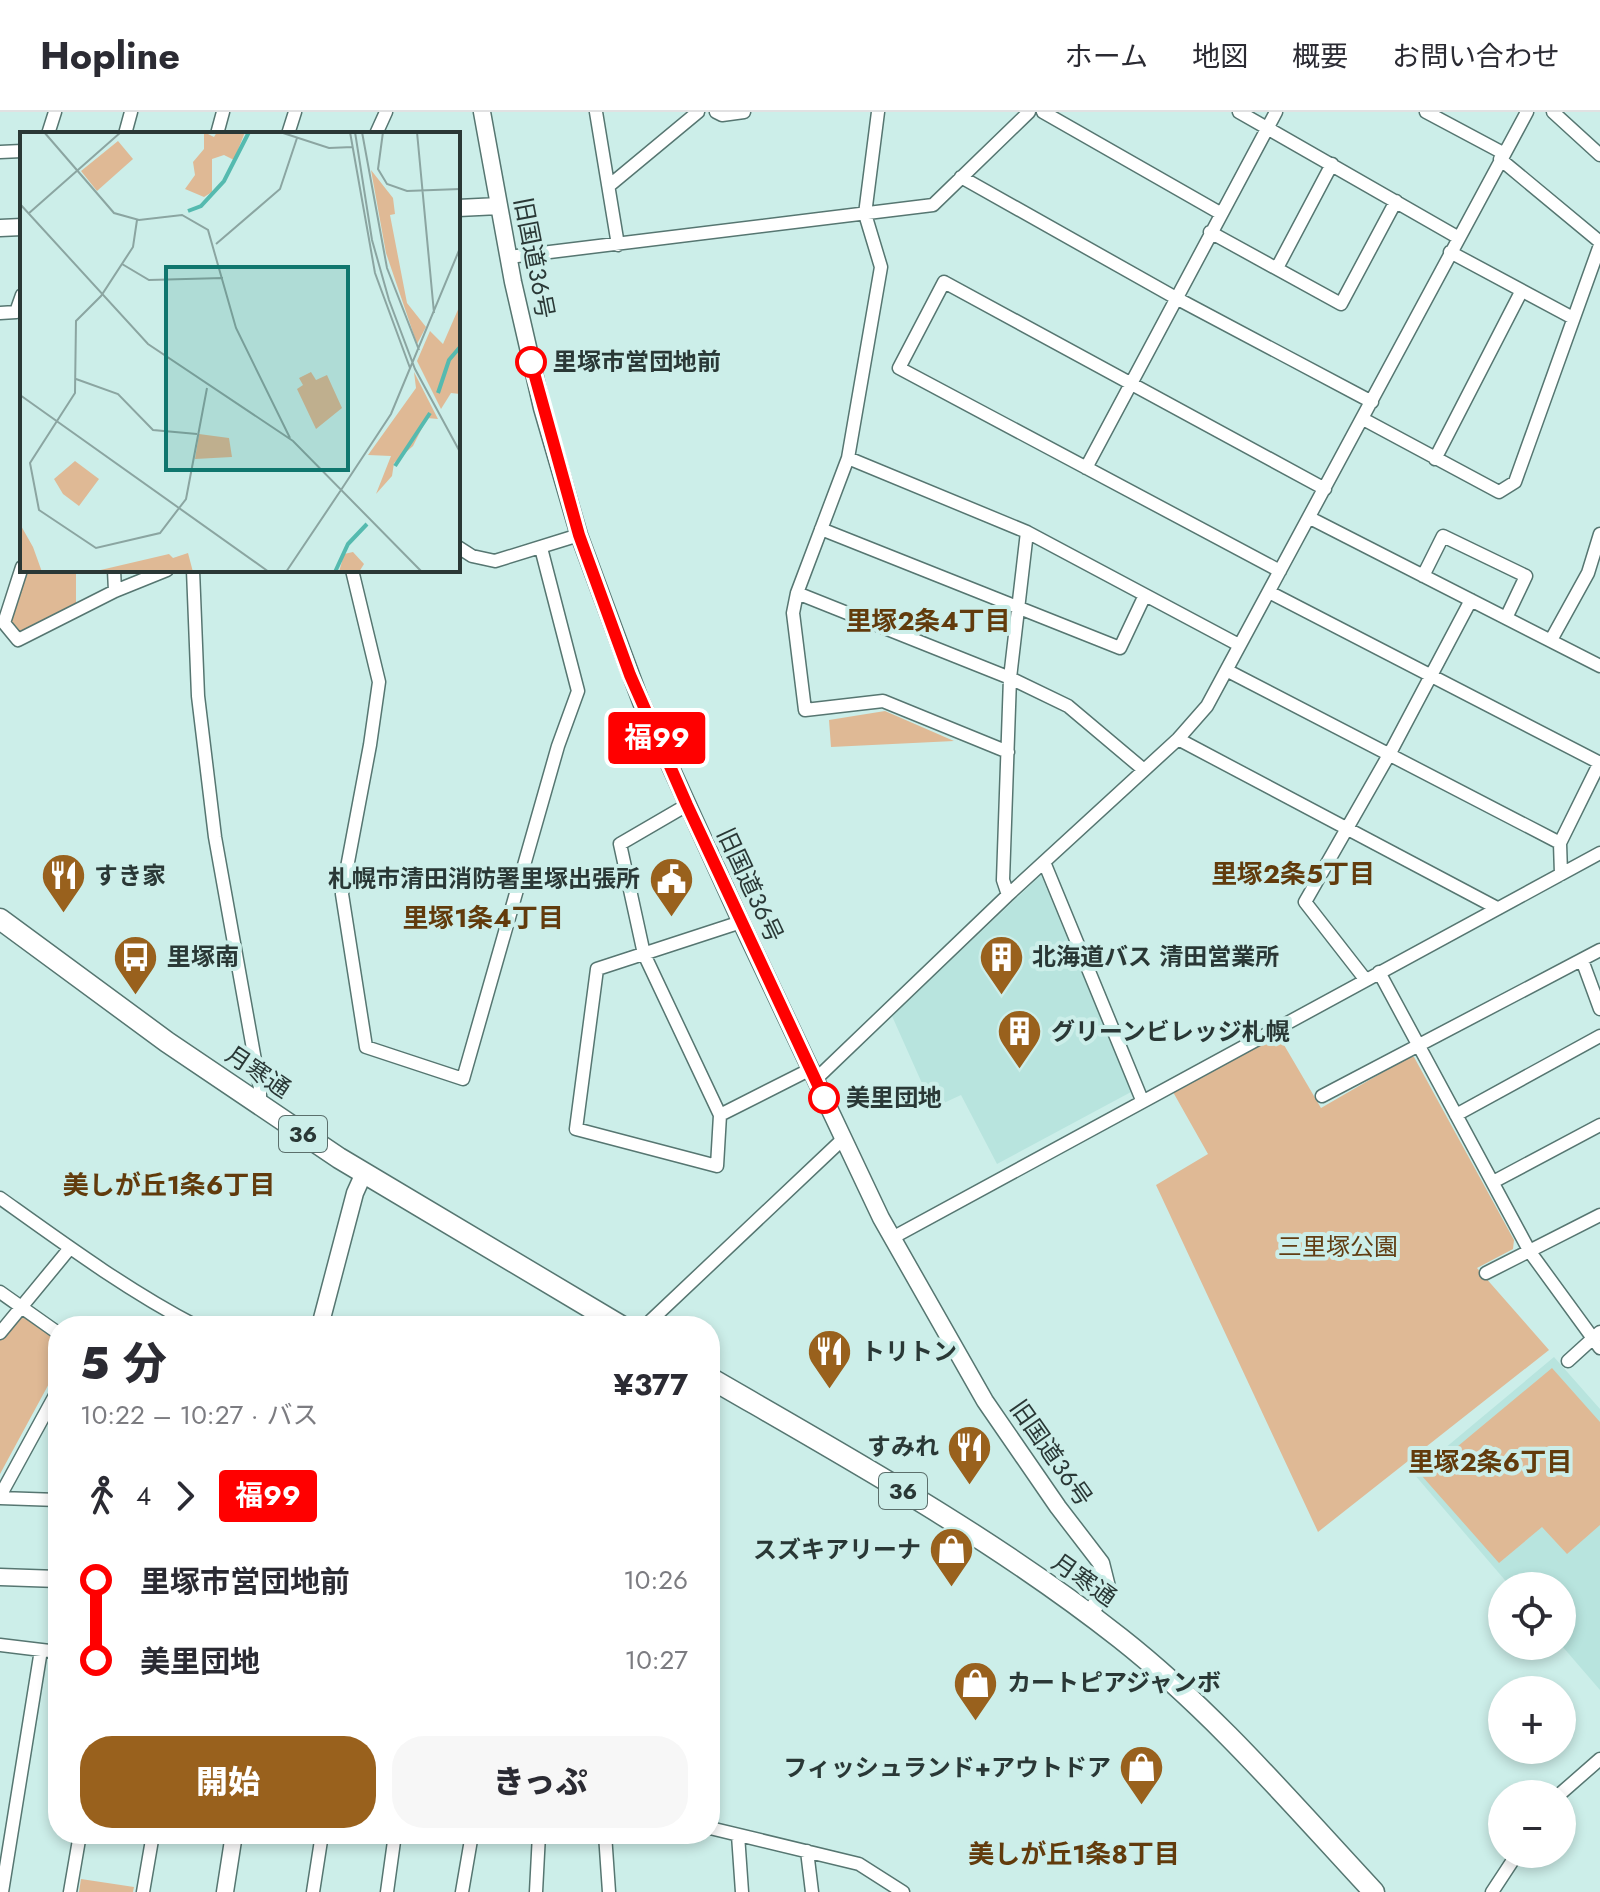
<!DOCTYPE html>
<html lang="ja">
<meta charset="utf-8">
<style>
:root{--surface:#fff;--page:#f7f7f7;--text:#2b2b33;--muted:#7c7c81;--line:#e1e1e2;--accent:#99611d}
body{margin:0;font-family:Jost,"Noto Sans JP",sans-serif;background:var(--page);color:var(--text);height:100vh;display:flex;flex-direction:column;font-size:30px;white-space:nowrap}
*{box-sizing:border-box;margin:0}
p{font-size:26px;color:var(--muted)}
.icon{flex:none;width:44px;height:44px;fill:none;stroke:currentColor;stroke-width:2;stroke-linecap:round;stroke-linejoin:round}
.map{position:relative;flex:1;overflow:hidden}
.panel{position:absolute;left:48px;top:1204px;width:672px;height:528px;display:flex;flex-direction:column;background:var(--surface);border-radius:32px;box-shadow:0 4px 12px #0003}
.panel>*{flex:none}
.badge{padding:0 16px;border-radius:6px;font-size:28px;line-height:52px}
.fabs{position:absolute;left:1488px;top:1460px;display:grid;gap:16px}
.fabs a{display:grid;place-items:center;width:88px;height:88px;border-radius:50%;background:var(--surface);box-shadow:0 4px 12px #0003;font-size:40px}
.map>.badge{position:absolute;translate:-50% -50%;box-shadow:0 0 0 4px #fff}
.legs{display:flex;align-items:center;gap:12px;height:88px;padding:0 32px;font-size:26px}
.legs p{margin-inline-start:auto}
.head{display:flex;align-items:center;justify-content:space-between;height:136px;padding:0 32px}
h1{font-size:44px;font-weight:800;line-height:60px}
.primary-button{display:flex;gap:16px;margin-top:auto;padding:16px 32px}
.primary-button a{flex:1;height:92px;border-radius:32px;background:var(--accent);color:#fff;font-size:32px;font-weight:800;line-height:92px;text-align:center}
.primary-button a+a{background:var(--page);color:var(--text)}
ul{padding:0 32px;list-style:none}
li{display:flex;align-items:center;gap:28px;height:80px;font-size:30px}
li i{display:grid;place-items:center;width:12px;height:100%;margin:0 10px;background:currentColor}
li i::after{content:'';width:20px;height:20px;margin:-10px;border:6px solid;border-radius:50%;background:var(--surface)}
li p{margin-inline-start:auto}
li:first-child i{background:linear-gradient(#0000 50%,currentColor 0)}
li:last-child i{background:linear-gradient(currentColor 50%,#0000 0)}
header{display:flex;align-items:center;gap:48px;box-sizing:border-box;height:112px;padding:0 40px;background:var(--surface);border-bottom:2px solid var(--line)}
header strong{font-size:38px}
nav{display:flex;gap:44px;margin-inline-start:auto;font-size:28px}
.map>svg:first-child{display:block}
</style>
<header>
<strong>Hopline</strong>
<nav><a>ホーム</a><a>地図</a><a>概要</a><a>お問い合わせ</a></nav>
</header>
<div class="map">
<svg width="1600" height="1780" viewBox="0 0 1600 1780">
<rect width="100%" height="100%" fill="#cceee9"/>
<!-- built -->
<path fill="#b8e4de" d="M 1041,763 L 1131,980 L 997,1052 L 961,983 L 933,996 L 892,904 Z
M 1554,1245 L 1600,1297 L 1600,1578 L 1562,1534 L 1562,1474 L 1510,1474 L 1414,1362 Z"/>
<!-- green -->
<path fill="#dfb995" d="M 22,458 L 76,458 L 76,499 L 18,528 L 4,511 Z
M 885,599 L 954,629 L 831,635 L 829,608 Z
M 1277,921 L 1321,996 L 1409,945 L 1414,945 L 1514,1128 L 1513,1137 L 1477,1156 L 1549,1238 L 1318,1420 L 1156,1073 L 1208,1042 L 1173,980 Z
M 24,1205 L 58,1228 L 58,1255 L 0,1362 L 0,1227 L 16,1206 Z
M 1552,1256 L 1600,1310 L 1600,1413 L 1567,1442 L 1542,1415 L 1499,1451 L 1422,1364 Z
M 81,1767 L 134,1775 L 133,1780 L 79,1780 Z"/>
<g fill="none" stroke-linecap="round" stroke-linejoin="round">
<defs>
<path id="minor" d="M 596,0 L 618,133
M 716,0 L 722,3 L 744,0
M 878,0 L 865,102 L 881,155 L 848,346 L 797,481 L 793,501 L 805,598 L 883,589 L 1008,640
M 1043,0 L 1220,101
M 1239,0 L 1459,126
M 1426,0 L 1503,41
M 1553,0 L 1600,43
M 48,22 L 55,0
M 125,22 L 131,0
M 217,22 L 223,0
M 288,22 L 295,0
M 376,22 L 386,0
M 0,40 L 22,39
M 1500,47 L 1600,130
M 961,65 L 1176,186 L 1372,290
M 610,73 L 698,0
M 1210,120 L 1341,192 L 1396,89
M 1450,140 L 1573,206
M 509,145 L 933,93 L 1029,0
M 1277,156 L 1332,52
M 0,201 L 16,200 L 22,183
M 1363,307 L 1499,380 L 1515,370 L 1600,133
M 848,346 L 1027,420
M 1435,347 L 1521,180
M 1086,356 L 1276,0
M 1310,406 L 1600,554
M 821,417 L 1120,536 L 1145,483
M 458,435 L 472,444 L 495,449 L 579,423
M 22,455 L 4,511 L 18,528 L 115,479 L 167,458
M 114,458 L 115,479
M 193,458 L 198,584 L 215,725 L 260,976 L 260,994
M 352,458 L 379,570 L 370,633 L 342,782 L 366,935 L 463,967 L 558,634 L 578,579 L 541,436
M 1280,459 L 899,256 L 944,170 L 1325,377
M 1423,464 L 1443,424 L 1526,464 L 1506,506
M 1269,480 L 1600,651
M 797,481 L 1010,566 L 1068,594 L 1144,658
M 1551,528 L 1588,461 L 1600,422
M 1228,559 L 1560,731
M 1178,627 L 1497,796
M 687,693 L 620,732 L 644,842 L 720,1003 L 717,1054 L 576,1017 L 597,857 L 741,810
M 1044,750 L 1142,988
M 1561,762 L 1560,731 L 1600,650
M 1008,783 L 1003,768 L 1010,566 L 1027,420 L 1239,533
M 1582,848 L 1600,897
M 1379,860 L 1530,1140 L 1600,1236
M 1365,867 L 1305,790 L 1390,641 L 1471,488
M 815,968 L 1008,783 L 1178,627 L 1207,594 L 1527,0
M 1322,984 L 1600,838
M 720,1003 L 811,957
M 1456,1003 L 1600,924
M 1493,1070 L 1600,1013
M 0,1086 C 63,1131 127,1178 196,1214
M 892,1126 L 1600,741
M 1486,1161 L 1600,1103
M 0,1180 L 58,1221
M 645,1214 L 844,1026
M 0,1221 L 70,1136
M 1568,1249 L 1600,1220
M 0,1384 L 58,1278
M 0,1386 L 58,1388
M 0,1533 L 58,1540
M 1560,1682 L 1600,1647
M 710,1716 L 859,1752 L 903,1780
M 605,1722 L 609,1780
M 738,1723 L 742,1780
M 807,1739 L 812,1780
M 2,1780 L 41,1538
M 70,1780 L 80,1722
M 143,1780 L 153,1722
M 313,1780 L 322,1722
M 387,1780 L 395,1722
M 462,1780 L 472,1722
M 536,1780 L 539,1722
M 1492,1780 L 1517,1742"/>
<path id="tertiary" d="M 482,0 L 513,170 L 542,296 L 579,423 L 641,590 L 741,810 L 881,1106 L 985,1289 L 1058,1395 L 1101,1451 L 1107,1475 L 1089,1503
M 458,96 L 499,94
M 0,116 L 22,115
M 320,1214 L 355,1081 L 364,1061
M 0,1465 L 58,1467
M 225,1780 L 234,1722"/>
<path id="trunk" d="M 0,807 L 167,930 L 339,1046 L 621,1214
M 710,1266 C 850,1347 993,1426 1120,1526 C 1214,1600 1293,1693 1374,1780"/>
</defs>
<!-- minor casing -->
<use href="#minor" stroke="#567671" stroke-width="15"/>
<!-- tertiary casing -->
<use href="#tertiary" stroke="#567671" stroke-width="19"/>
<!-- trunk casing -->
<use href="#trunk" stroke="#567671" stroke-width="23"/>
<!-- minor -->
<use href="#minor" stroke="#fff" stroke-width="12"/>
<!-- tertiary -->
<use href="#tertiary" stroke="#fff" stroke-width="16"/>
<!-- trunk -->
<use href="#trunk" stroke="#fff" stroke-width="20"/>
</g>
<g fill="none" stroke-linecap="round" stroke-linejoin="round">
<defs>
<path id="line-1" d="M 531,250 L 579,423 L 630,563 L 687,693 L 824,986"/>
</defs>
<!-- line-1 casing -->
<use href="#line-1" stroke="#fff" stroke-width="18"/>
<!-- line-1 -->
<use href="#line-1" stroke="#f00" stroke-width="12"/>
</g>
<!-- icons -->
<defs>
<symbol id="restaurant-pin" viewBox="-11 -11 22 30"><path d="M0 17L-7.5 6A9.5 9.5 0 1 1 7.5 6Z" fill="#99611d" stroke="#cceee9"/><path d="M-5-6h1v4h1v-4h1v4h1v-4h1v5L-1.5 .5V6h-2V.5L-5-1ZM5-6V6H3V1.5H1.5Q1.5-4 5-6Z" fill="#fff"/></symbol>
<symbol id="civic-pin" viewBox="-11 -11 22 30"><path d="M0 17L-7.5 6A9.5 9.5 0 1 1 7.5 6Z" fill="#99611d" stroke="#cceee9"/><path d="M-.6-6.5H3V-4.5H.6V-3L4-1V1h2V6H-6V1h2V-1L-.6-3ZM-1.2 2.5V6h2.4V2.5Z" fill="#fff"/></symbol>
<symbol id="bus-pin" viewBox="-11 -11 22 30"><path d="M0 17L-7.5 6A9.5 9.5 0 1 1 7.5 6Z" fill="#99611d" stroke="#cceee9"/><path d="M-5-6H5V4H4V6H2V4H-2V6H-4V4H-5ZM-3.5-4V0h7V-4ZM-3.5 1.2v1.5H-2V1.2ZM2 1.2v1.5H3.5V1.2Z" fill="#fff"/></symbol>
<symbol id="building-pin" viewBox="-11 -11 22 30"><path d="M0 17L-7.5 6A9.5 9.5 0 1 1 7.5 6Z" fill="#99611d" stroke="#cceee9"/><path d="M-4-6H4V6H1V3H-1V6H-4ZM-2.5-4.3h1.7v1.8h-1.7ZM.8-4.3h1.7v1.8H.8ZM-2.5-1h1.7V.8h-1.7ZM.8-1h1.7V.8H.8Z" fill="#fff"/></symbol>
<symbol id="shop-pin" viewBox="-11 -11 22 30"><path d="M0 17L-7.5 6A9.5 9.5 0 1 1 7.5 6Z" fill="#99611d" stroke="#cceee9"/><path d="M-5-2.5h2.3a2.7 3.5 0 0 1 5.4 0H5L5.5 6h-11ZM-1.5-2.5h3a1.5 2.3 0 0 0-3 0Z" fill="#fff"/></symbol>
</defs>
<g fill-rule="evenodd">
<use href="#restaurant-pin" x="38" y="738" width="51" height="69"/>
<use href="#civic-pin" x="646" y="742" width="51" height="69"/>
<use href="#bus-pin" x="110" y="820" width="51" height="69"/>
<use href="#building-pin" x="976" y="820" width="51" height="69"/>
<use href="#building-pin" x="994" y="894" width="51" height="69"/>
<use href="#restaurant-pin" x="804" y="1214" width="51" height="69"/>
<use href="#restaurant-pin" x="944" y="1310" width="51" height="69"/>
<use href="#shop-pin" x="926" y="1412" width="51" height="69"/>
<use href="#shop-pin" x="950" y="1546" width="51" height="69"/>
<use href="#shop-pin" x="1116" y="1630" width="51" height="69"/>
</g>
<!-- markers -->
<g fill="#fff" stroke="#f00" stroke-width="4">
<circle cx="531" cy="250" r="14"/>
<circle cx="824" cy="986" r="14"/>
</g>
<g text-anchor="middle" stroke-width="8" stroke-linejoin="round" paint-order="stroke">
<!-- shield labels -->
<g fill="#cceee9" stroke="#5b6f6c" stroke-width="2">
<rect x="279" y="1004" width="48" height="36" rx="6"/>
<rect x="879" y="1361" width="48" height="36" rx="6"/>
</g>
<g font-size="22" font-weight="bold" fill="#2a3836">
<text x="303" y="1030">36</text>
<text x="903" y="1387">36</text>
</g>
<!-- street labels -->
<g font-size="24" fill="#2a3836" stroke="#cceee9">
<text transform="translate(534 146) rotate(79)" y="8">旧国道36号</text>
<text transform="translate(750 773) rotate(65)" y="8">旧国道36号</text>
<text transform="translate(258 960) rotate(34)" y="8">月寒通</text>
<text transform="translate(1051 1341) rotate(55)" y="8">旧国道36号</text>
<text transform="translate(1084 1468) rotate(35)" y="8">月寒通</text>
</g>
<!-- stop labels -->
<g font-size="24" font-weight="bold" fill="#2a3836" stroke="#cceee9" text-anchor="start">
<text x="553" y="258">里塚市営団地前</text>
<text x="846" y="994">美里団地</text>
</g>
<!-- poi labels -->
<g font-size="24" font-weight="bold" fill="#2a3836" stroke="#cceee9" text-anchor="start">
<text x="94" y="772">すき家</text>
<text x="640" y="775" text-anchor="end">札幌市清田消防署里塚出張所</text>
<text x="167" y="853">里塚南</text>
<text x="1032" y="853">北海道バス 清田営業所</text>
<text x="1051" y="928">グリーンビレッジ札幌</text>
<text x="861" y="1248">トリトン</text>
<text x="939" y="1343" text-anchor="end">すみれ</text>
<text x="921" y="1446" text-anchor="end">スズキアリーナ</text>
<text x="1007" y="1579">カートピアジャンボ</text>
<text x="1111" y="1664" text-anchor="end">フィッシュランド+アウトドア</text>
</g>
<!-- park labels -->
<g font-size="24" fill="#613d13" stroke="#cceee9">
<text x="1338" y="1143">三里塚公園</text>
</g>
<!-- neighbourhood labels -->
<g font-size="26" font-weight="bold" fill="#623b0c" stroke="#cceee9">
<text x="928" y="518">里塚2条4丁目</text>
<text x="1293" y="771">里塚2条5丁目</text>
<text x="483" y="815">里塚1条4丁目</text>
<text x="169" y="1082">美しが丘1条6丁目</text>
<text x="1490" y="1359">里塚2条6丁目</text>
<text x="1074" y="1751">美しが丘1条8丁目</text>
</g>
</g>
<!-- overview -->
<g transform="translate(20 20)">
<rect width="440" height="440" fill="#cceee9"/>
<path d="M 184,0 L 194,5 L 197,0 L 225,0 L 214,28 L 204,23 L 192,27 L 192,60 L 184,65 L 165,57 L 175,43 L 173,30 L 184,17 ZM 98,9 L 113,27 L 77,59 L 61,39 ZM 351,38 L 373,66 L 375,82 L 370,83 L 387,171 L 406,195 L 397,212 L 366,121 ZM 440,173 L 440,262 L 431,261 L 421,277 L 397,229 L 410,199 L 423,212 ZM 291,240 L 296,248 L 307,243 L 322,276 L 296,297 L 277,257 L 283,253 L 279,246 ZM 394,240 L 418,287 L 407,286 L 393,314 L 374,331 L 372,344 L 356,362 L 371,324 L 348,323 L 396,256 ZM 179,302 L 209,306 L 212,325 L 175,327 ZM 55,329 L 79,347 L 59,374 L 43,362 L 34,347 ZM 0,392 L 13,415 L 22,440 L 0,440 ZM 333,420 L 344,432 L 339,440 L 319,440 L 324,422 ZM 168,421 L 173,440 L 72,440 L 149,422 L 153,426 Z" fill="#dfb995"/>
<path fill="none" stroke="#55baaf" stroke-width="4" d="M 168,79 L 181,74 L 204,49 L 229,0M 418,261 L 429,228 L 440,215M 375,334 L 410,281M 315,440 L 328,412 L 347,392"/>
<path fill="none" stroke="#8ba5a1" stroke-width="2" d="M 24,0 L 94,81 L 119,88 L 162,83 L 188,98 L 216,196 L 270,306M 260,0 L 309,16 L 333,15M 330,0 L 355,141 L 390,236M 335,0 L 352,108 L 369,168 L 395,237 L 440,320M 342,0 L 367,136 L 399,218M 363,0 L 358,37 L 367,52 L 387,59 L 440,57M 397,0 L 414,181M 0,72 L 128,212 L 273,309 L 402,440M 8,82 L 101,0M 117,88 L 113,115 L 81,164 L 56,189 L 55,261 L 10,331 L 19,378 L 76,416 L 140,401 L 166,367 L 187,256M 196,112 L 260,57 L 277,6M 102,132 L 129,148 L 203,146M 56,247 L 98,262 L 133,298 L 177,302M 0,263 L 249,440M 321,358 L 371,282 L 440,116M 266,440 L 321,358"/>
<path fill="#0f766e" fill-opacity="0.15" stroke="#0f766e" stroke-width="4" d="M 146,135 L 328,135 L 328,338 L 146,338 Z"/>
<rect width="440" height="440" fill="none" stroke="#2a3836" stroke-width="4"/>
</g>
</svg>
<div class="fabs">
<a><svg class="icon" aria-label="locate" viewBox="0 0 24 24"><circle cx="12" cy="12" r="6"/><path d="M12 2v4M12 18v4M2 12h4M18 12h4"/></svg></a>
<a>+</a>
<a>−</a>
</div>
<b class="badge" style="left:657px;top:626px;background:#f00;color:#fff">福99</b>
<section class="panel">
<div class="head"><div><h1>5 分</h1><p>10:22 – 10:27 · バス</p></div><b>¥377</b></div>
<div class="legs"><svg class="icon" aria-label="walk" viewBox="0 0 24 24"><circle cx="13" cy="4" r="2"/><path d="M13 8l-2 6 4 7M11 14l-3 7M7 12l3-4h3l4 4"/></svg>4<svg class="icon" aria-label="forward" viewBox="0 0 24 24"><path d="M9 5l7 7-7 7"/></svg><b class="badge" style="background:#f00;color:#fff">福99</b></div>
<ul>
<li><i style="color:#f00"></i><b>里塚市営団地前</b><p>10:26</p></li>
<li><i style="color:#f00"></i><b>美里団地</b><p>10:27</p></li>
</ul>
<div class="primary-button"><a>開始</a><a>きっぷ</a></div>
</section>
</div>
